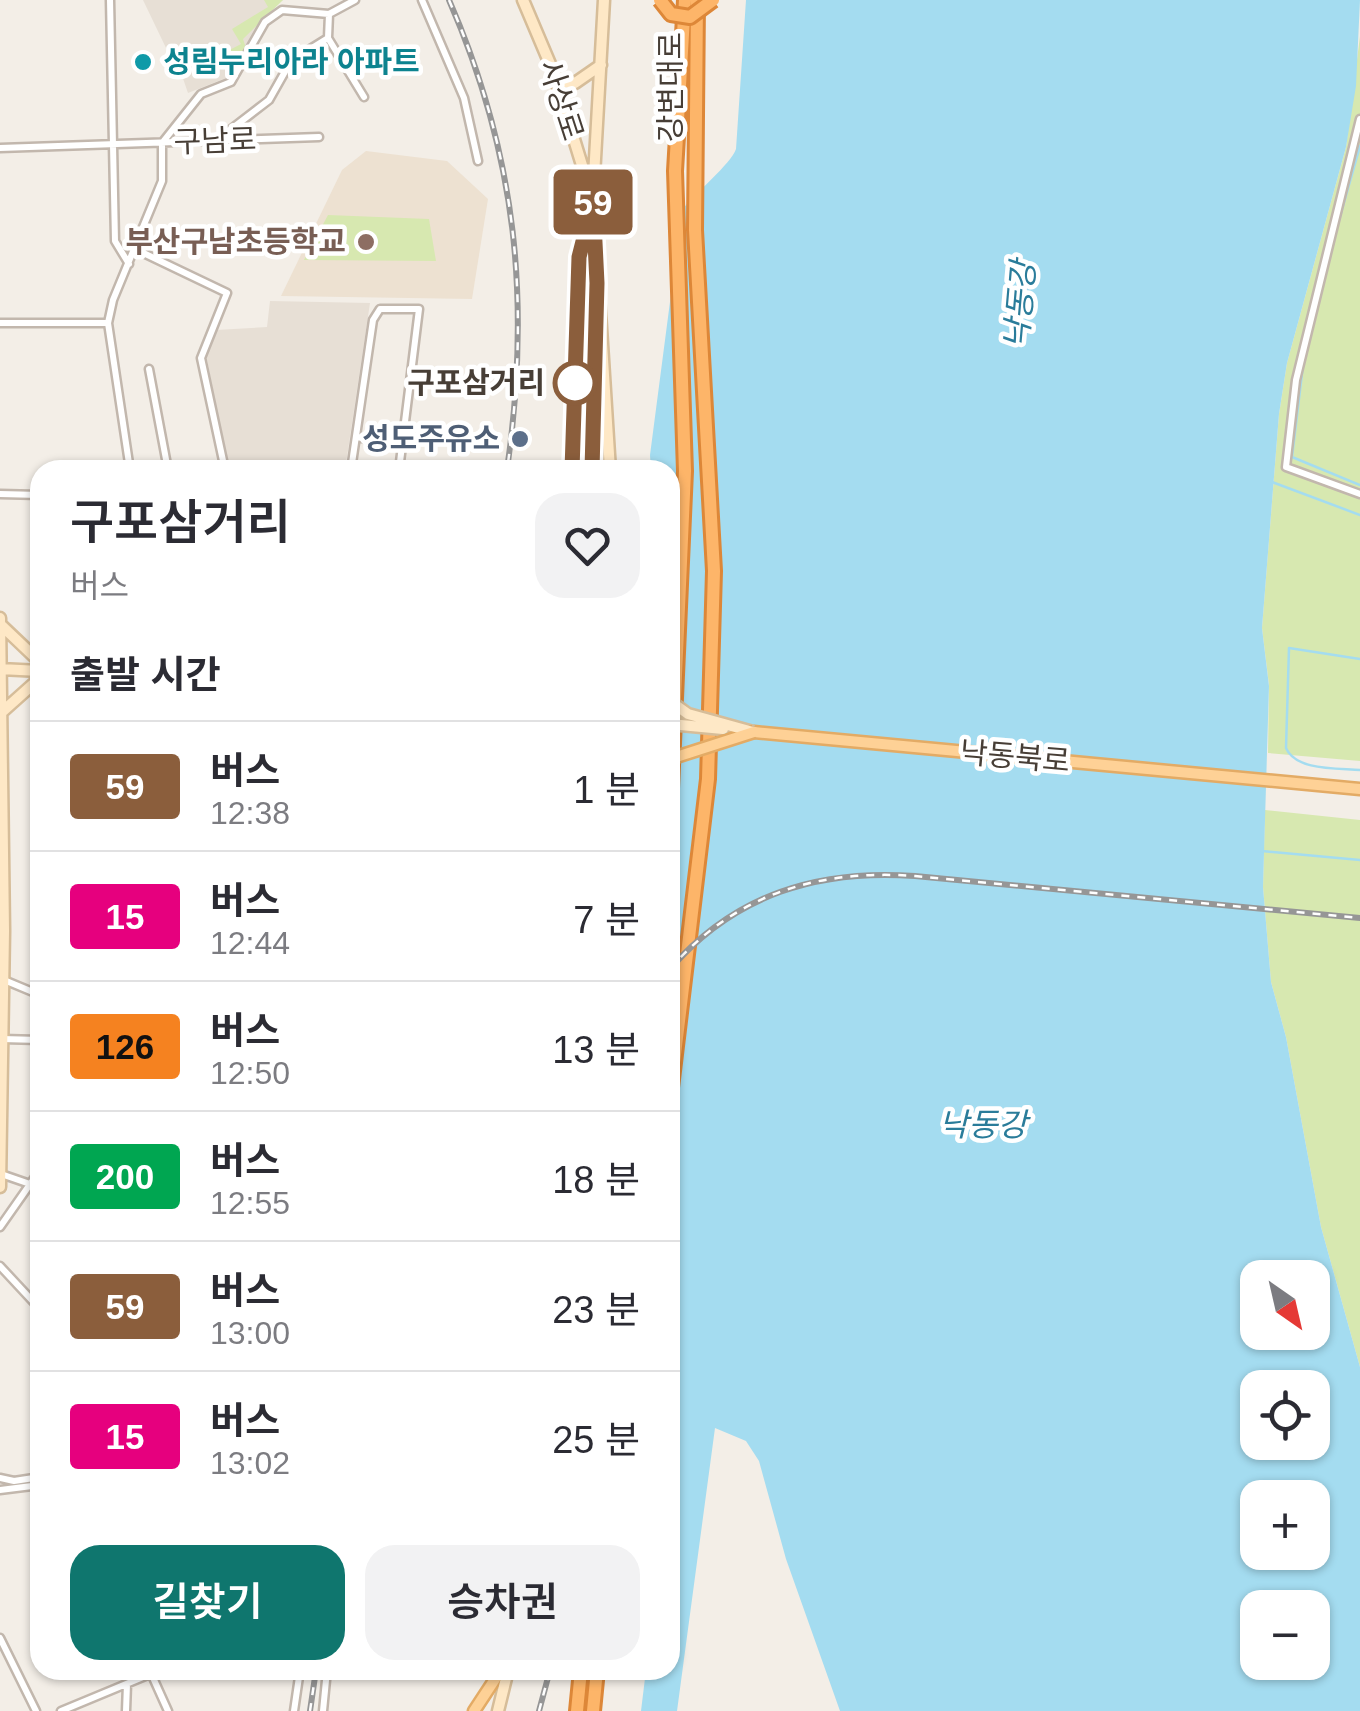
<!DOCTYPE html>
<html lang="ko">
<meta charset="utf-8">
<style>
:root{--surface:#fff;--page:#f2f2f3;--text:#2b2b33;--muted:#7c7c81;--line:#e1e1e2;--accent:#0f766e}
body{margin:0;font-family:Arial,"Noto Sans KR",sans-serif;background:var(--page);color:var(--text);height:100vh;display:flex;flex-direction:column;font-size:38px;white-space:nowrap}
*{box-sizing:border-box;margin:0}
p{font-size:32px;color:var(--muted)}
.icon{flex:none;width:55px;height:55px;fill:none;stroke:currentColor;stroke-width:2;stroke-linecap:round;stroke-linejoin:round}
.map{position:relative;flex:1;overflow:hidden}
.details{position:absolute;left:30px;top:460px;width:650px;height:1220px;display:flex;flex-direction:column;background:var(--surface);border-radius:30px;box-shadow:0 2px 8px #0004}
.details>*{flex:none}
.badge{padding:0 20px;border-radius:8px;font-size:35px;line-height:65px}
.needle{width:65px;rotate:146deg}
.tools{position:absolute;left:1240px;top:1260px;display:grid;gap:20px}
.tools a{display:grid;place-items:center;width:90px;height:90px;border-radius:20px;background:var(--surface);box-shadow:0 2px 8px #0004;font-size:50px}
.map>.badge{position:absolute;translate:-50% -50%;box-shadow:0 0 0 5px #fff}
h2{padding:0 40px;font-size:38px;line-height:90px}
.round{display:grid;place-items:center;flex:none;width:105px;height:105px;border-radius:30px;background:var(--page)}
.overview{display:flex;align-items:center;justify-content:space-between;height:170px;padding:0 40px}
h1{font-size:48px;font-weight:600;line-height:75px}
.cta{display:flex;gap:20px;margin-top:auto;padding:20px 40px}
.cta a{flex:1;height:115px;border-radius:30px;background:var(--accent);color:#fff;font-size:40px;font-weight:600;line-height:115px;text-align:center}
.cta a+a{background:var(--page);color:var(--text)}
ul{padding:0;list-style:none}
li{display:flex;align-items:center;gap:30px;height:130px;padding:0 40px;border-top:2px solid var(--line)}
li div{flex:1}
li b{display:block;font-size:38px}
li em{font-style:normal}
li .badge{min-width:110px;font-weight:700;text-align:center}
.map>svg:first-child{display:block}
</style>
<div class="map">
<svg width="1360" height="1711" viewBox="0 0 1360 1711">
<rect width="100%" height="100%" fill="#f3eee7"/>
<!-- residential -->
<path fill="#e7dfd5" d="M 143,0 L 283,0 L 262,16 L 247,51 L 226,78 L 188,93 L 178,64 L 185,54 L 181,48 L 167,50 Z
M 270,301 L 370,303 L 345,470 L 228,470 L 206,354 L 216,330 L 267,327 Z"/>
<!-- education -->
<path fill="#ede1d1" d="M 366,151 L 447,161 L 488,199 L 472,299 L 281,296 L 342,170 Z"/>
<!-- green -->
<path fill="#d7e8b0" d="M 264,0 L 283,0 L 243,39 L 247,51 L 224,61 L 220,55 L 241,44 L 232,29 L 268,7 Z
M 1360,36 L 1360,761 L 1268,753 L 1269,685 L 1262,628 L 1279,414 L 1287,363 L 1346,147 Z
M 328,215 L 429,219 L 436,261 L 304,260 Z
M 1265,810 L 1360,820 L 1360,1367 L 1321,1227 L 1286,1037 L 1271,982 L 1263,887 Z"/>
<!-- water -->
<path fill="#a4dcf0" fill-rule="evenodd" d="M 746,0 L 1360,0 L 1356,86 L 1346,147 L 1287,363 L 1279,414 L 1262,628 L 1269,686 L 1263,887 L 1271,982 L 1286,1037 L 1321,1227 L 1360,1367 L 1360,1711 L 840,1711 L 786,1559 L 759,1461 L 746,1441 L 715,1428 L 677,1711 L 641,1711 L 646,1670 L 670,1670 L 670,470 L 651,470 L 650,455 L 682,210 C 695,193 731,164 736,149 ZM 1258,1278 L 1312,1278 L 1312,1332 L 1258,1332 ZM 1258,1388 L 1312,1388 L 1312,1442 L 1258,1442 ZM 1258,1498 L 1312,1498 L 1312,1552 L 1258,1552 ZM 1258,1608 L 1312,1608 L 1312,1662 L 1258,1662 Z"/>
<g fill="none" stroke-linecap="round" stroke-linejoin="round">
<!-- stream -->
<path stroke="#a4dcf0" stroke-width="2.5" d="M 1332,245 L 1360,146
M 1303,365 L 1292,457 L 1360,485
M 1272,482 L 1360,515
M 1360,659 L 1289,648 L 1286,748 C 1296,771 1338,768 1360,770
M 1262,851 L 1360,860"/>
<defs>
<path id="street" d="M 110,0 L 115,241 L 129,264
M 422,0 L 464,98 L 478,161
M 328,38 L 364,97
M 328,38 L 329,14
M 1360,119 L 1296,380 L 1286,467 L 1360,494
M 217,140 L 269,100 L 291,61 L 328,38
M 0,148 L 319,137
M 135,249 L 227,293 L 201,358 L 225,470
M 0,323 L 108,323
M 149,369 L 168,470
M 356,437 L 402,444
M 130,470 L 108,323 L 113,300 L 162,181 L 162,143 L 201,94 L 231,82 L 265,22 L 282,10 L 329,14 L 355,0
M 351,470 L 373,320 L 380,309 L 419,309 L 399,470
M 0,494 L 40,495
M 4,980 L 40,995
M 2,1039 L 40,1040
M 1,1174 L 30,1184
M 0,1227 L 40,1170
M 0,1266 L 40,1309
M 0,1478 L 14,1481 L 40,1477
M 0,1490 L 40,1485
M 0,1638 L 36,1711
M 150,1671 L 168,1711
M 61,1711 L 160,1670
M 126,1711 L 127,1684
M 294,1711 L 300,1670
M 323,1711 L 327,1670"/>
<path id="secondary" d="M 523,0 L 553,71 L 593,201 L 610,470
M 556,81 L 575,83 L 601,65
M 593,194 L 604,0
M 572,470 L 579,257 L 590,212
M 592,470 L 596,316
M 0,618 L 4,931 L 0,1187
M 0,624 L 40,662
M 0,669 L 40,671
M 2,712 L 40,678
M 498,1711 L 508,1670"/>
<path id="primary" d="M 754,732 L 1360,789
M 474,1711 L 501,1670"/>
<path id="highway" d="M 670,811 L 685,471 L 675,171 L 685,0
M 670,1096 L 708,779 L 714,571 L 695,230 L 697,0
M 577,1711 L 581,1670
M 593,1711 L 597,1670"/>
</defs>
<!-- street casing -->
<use href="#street" stroke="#c2b7ad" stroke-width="11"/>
<!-- secondary casing -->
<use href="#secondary" stroke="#d6bd99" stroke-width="15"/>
<!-- primary casing -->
<use href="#primary" stroke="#e3ab65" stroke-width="15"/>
<!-- highway casing -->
<use href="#highway" stroke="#dd8738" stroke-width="18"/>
<!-- street -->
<use href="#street" stroke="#fff" stroke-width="6"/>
<!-- secondary -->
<use href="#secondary" stroke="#fee8c6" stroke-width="10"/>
<!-- primary -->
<use href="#primary" stroke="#fed196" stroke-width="10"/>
<!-- highway -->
<use href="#highway" stroke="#fdb569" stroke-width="12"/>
<defs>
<path id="rail" d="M 449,0 C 517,156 531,302 507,470
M 670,969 C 735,894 818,869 915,876 L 1360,918
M 310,1711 L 316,1670
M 539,1711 L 550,1670"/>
</defs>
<!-- rail casing -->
<use href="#rail" stroke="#969696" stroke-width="6"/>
<!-- rail -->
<use href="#rail" stroke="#fff" stroke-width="2.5" stroke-dasharray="8" stroke-linecap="butt"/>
<defs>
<path id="secondary-bridge" d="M 670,701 L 688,714 L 753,732
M 670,724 L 723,729"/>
<path id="primary-bridge" d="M 670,759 L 754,732"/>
<path id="highway-bridge" d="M 660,0 L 671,14 L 690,17 L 713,0"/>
</defs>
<!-- secondary-bridge casing -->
<use href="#secondary-bridge" stroke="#d6bd99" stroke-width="15" stroke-linecap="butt"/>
<!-- primary-bridge casing -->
<use href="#primary-bridge" stroke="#e3ab65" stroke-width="15" stroke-linecap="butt"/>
<!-- highway-bridge casing -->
<use href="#highway-bridge" stroke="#dd8738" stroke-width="18" stroke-linecap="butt"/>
<!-- secondary-bridge -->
<use href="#secondary-bridge" stroke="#fee8c6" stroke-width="10"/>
<!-- primary-bridge -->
<use href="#primary-bridge" stroke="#fed196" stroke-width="10"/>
<!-- highway-bridge -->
<use href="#highway-bridge" stroke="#fdb569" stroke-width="12"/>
</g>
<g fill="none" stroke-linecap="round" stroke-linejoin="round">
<defs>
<path id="line" d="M 572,470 L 579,257 L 593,202 L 597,283 L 592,470"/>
</defs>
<!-- line casing -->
<use href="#line" stroke="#fff" stroke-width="22"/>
<!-- line -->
<use href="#line" stroke="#8b5e3c" stroke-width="15"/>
</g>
<!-- markers -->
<circle fill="#0f9aa8" stroke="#fff" stroke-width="4" cx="143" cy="62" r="10"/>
<circle fill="#8d6e63" stroke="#fff" stroke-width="4" cx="366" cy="242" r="10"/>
<circle fill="#fff" stroke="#8b5e3c" stroke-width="5" cx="575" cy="383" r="20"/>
<circle fill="#5c6f8a" stroke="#fff" stroke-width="4" cx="520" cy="439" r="10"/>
<g text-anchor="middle" stroke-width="9" stroke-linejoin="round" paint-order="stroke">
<!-- culture labels -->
<g font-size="30" font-weight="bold" fill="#0d838f" stroke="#fff" text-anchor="start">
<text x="163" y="72">성림누리아라 아파트</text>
</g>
<!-- street labels -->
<g font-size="30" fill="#473e36" stroke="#fff">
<text transform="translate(671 87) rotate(-90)" y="10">강변대로</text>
<text transform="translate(561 100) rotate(72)" y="10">사상로</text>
<text transform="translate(215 141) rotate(-2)" y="10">구남로</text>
<text transform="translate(1015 757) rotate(5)" y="10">낙동북로</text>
</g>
<!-- education labels -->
<g font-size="30" font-weight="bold" fill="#785e54" stroke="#fff" text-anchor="end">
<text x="346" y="252">부산구남초등학교</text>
</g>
<!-- stop labels -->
<g font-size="30" font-weight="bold" fill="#473e36" stroke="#fff" text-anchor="end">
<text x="545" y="393">구포삼거리</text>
</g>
<!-- service labels -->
<g font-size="30" font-weight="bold" fill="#4e5e75" stroke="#fff" text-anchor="end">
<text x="500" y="449">성도주유소</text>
</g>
<!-- water labels -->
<g font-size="32" font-style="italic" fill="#2a7c9a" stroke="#fff">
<text transform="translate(1020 305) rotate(-85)" y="11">낙동강</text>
<text x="983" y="1136">낙동강</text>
</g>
</g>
</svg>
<div class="tools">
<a><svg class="needle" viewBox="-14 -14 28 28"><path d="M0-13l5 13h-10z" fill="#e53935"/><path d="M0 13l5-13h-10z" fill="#7c7c81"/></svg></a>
<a><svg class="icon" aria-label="locate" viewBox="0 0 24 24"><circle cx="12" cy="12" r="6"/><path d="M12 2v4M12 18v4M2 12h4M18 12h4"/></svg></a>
<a>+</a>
<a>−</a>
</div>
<b class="badge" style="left:593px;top:202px;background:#8b5e3c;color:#fff">59</b>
<section class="details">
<div class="overview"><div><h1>구포삼거리</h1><p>버스</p></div><a class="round"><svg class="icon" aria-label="heart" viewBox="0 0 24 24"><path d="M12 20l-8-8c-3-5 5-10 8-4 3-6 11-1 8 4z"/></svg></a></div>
<h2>출발 시간</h2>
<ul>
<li><span class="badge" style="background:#8b5e3c;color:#fff">59</span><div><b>버스</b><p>12:38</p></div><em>1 분</em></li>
<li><span class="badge" style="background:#e6007e;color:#fff">15</span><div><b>버스</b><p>12:44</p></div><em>7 분</em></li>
<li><span class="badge" style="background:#f58220;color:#111">126</span><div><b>버스</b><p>12:50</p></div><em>13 분</em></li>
<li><span class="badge" style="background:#00a651;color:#fff">200</span><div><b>버스</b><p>12:55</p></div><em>18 분</em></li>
<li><span class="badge" style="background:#8b5e3c;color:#fff">59</span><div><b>버스</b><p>13:00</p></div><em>23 분</em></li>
<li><span class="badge" style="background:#e6007e;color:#fff">15</span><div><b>버스</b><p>13:02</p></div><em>25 분</em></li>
</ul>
<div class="cta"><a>길찾기</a><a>승차권</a></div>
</section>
</div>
